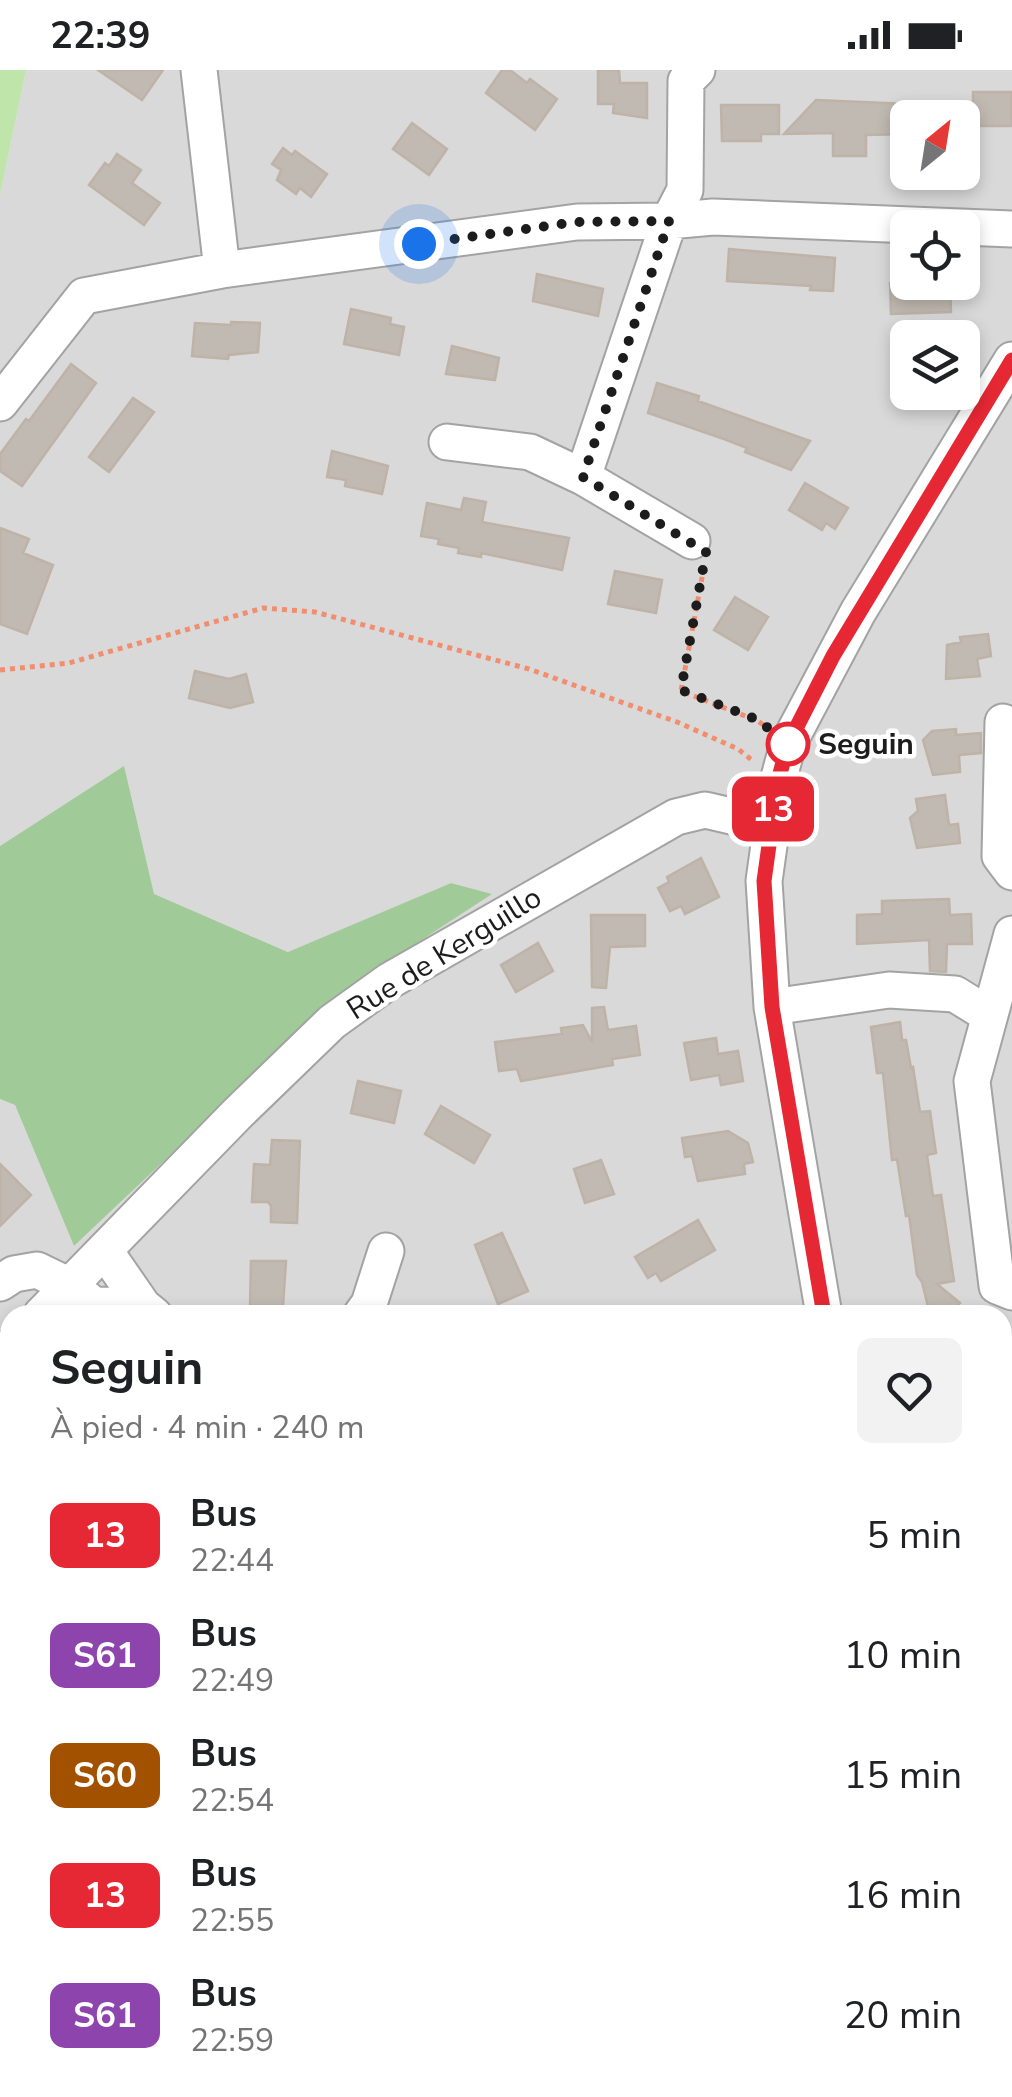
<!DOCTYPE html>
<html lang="fr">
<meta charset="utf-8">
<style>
:root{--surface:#fff;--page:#f2f2f2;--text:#202124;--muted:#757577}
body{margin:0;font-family:"Nunito Sans",sans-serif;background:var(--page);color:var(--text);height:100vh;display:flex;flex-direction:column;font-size:38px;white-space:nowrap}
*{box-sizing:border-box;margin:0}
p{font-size:32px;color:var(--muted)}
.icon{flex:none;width:55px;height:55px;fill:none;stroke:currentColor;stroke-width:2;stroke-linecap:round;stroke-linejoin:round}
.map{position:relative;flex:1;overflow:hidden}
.drawer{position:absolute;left:0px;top:1235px;width:1012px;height:792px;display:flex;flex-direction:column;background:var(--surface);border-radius:30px 30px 0 0;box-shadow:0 5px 15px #0003}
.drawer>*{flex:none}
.badge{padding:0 20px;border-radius:15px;font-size:35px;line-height:65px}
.needle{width:65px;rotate:30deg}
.tools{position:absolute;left:890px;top:30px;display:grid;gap:20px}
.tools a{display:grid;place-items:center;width:90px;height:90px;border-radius:15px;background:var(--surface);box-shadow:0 5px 15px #0003;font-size:50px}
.you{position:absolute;width:50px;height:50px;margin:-25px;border:8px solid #fff;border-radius:50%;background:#1a73e8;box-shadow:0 0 0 15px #1a73e833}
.map>.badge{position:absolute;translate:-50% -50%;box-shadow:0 0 0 5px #fff}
.round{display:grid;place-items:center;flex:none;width:105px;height:105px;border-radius:15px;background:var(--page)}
.head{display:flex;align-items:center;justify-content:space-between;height:170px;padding:0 50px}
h1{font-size:48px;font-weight:700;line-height:75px}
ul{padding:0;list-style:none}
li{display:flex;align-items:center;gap:30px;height:120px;padding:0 50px}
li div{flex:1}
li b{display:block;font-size:38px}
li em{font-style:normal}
li .badge{min-width:110px;font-weight:700;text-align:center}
.status{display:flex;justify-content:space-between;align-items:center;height:70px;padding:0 50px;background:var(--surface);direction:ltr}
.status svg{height:28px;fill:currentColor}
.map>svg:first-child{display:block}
</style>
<div class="status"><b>22:39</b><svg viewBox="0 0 49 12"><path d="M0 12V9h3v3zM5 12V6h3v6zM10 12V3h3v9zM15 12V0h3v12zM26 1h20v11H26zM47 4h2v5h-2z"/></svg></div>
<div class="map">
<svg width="1012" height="2027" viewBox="0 0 1012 2027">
<rect width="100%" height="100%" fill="#edebe2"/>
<!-- residential -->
<path fill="#dad9d9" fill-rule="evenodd" d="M 26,0 L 1012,0 L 1012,2027 L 0,2027 L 0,1029 L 15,1035 L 74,1176 L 345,920 L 491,824 L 451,813 L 289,882 L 154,825 L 123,697 L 0,776 L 0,125 ZM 908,48 L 962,48 L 962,102 L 908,102 ZM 908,158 L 962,158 L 962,212 L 908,212 ZM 908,268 L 962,268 L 962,322 L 908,322 ZM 10,1245 L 1002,1245 L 1002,2018 L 10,2018 Z"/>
<!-- grass -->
<path fill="#bfe5aa" d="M 0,0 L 26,0 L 0,125 Z"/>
<!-- forest -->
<path fill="#a1ca99" d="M 124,696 L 154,824 L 288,882 L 451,813 L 492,824 L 345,920 L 74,1176 L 15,1035 L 0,1029 L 0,776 Z"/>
<!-- park -->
<path fill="#c1f6cc" d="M 1012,1406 L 1012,1938 L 1003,1944 L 1006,1797 L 1002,1695 L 1002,1408 Z"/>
<!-- building -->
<path fill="#c1bab2" stroke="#beb3a6" stroke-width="2.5" d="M 98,0 L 163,0 L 142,30 Z
M 502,0 L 510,0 L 527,13 L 530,9 L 557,29 L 535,60 L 486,23 Z
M 598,0 L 619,0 L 620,13 L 647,13 L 647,48 L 613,43 L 614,34 L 598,34 Z
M 973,22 L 1012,22 L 1012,56 L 973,56 Z
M 816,30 L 908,34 L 908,64 L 866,65 L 866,86 L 833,86 L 833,63 L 784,64 Z
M 721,35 L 779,35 L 779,64 L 761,64 L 761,71 L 722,71 Z
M 412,53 L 447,79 L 429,105 L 393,79 Z
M 283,78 L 292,85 L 295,81 L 327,104 L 311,127 L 300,118 L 296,124 L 277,110 L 281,100 L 272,94 Z
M 117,84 L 141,100 L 132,113 L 160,133 L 144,155 L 89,115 L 105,93 L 109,96 Z
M 729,179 L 835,188 L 833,221 L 810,220 L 811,216 L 727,211 Z
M 537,204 L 603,219 L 598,246 L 533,231 Z
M 950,212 L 951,242 L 891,244 L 890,213 Z
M 351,239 L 391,248 L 390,254 L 404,257 L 399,285 L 344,274 Z
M 231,252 L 260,253 L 258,282 L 229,285 L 228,289 L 192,286 L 195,253 L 231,255 Z
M 452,276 L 499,288 L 495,310 L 446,304 Z
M 71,294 L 96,313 L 22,416 L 0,401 L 0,384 L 26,349 L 29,351 Z
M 657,313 L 699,326 L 698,331 L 810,371 L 791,400 L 745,382 L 747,378 L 724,369 L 648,343 Z
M 133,328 L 154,342 L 109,402 L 89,387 Z
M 332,381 L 388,396 L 382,424 L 345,416 L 346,410 L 327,407 Z
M 805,413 L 848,438 L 835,459 L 826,453 L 822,460 L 789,440 Z
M 464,428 L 486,432 L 482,452 L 569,468 L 562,500 L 481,483 L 481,487 L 458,483 L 459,478 L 438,474 L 439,469 L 421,466 L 427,433 L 461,440 Z
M 0,458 L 29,469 L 23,483 L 53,495 L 27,564 L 0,554 Z
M 615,501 L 662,510 L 656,543 L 608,534 Z
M 735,527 L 768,547 L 748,580 L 714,560 Z
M 988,564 L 991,586 L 977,589 L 980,606 L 946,609 L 947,575 L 961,572 L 960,567 Z
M 195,601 L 229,609 L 246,604 L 253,632 L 230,638 L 189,628 Z
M 956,659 L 956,665 L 981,663 L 981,683 L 959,685 L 960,702 L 933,705 L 923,670 L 932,661 Z
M 945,725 L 949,755 L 958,754 L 960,773 L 917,778 L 910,748 L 918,741 L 916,729 Z
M 701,788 L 719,827 L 685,844 L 681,836 L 670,841 L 658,818 L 669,812 L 667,807 Z
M 949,829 L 950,845 L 971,844 L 972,874 L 947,874 L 946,902 L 930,901 L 929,870 L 857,874 L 857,845 L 882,844 L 882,831 Z
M 591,845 L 645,845 L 645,876 L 610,877 L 606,918 L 592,917 Z
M 538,873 L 553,901 L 516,922 L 501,895 Z
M 604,937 L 608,960 L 636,956 L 640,985 L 612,989 L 613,995 L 521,1011 L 517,999 L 499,1001 L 495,972 L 562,964 L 561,958 L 583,955 L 592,972 L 592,938 Z
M 900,952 L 902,970 L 906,970 L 911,998 L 913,997 L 920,1042 L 930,1041 L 936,1083 L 927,1085 L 933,1126 L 941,1125 L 954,1211 L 937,1214 L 960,1233 L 949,1245 L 930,1245 L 922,1212 L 917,1205 L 909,1145 L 906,1146 L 897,1089 L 892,1090 L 883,1003 L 877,1003 L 871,957 Z
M 716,968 L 718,984 L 738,981 L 743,1011 L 721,1015 L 719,1005 L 691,1010 L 684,973 Z
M 358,1011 L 401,1021 L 394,1053 L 351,1043 Z
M 441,1036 L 490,1065 L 474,1093 L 425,1064 Z
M 728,1061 L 748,1073 L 753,1092 L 744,1094 L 745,1104 L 698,1111 L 692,1086 L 685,1087 L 682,1068 Z
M 272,1070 L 300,1071 L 297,1153 L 271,1152 L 271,1136 L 268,1132 L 252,1132 L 254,1094 L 270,1095 Z
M 601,1090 L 614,1124 L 585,1133 L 574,1099 Z
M 0,1094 L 31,1125 L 0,1156 Z
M 698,1150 L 715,1180 L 661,1211 L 656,1203 L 648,1208 L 635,1187 Z
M 502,1163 L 528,1221 L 498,1234 L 475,1175 Z
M 251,1191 L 286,1191 L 283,1236 L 250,1236 Z"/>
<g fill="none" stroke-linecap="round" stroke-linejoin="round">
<defs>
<path id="minor" d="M 199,0 L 222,200
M 0,333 L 84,226 L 222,200 L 577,152 L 669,151 L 713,147 L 1012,159
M 447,372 L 530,382 L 583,407
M 692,471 L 583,407 L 669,151 L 685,120 L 686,11 L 697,0
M 1003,652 L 1000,786 L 1012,802
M 1012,864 L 972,1011 L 997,1216 L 1012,1222
M 772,937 L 889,920 L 955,924 L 989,945
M 105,1181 L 143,1236 L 154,1245
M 0,1213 L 14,1204 L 37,1200 L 70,1216 L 94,1235 L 143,1236
M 41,1245 L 238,1043 L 332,952 L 389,911 L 676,747 L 705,740 L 770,755
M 361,1245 L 369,1234 L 386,1181
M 824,1245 L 772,937 L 764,811 L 778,711 L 788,674 L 858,542 L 1012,290
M 0,1287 L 10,1277
M 0,1418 L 10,1432
M 0,1562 L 10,1549
M 1002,1981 L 1012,1979
M 124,2018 L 145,2027
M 617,2018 L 633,2027
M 178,2027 L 182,2018
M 821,2027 L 859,2018"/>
</defs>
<!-- minor casing -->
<use href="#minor" stroke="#a3a3a3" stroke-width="39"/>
<!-- path -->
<path stroke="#f18e6f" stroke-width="5" stroke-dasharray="5 5" stroke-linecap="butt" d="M 704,497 L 681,621 L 758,651 L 766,657
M 0,600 L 69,593 L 263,538 L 315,542 L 529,599 L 677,652 L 738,679 L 753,691
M 1002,1548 L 1012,1511
M 1002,1573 L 1012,1589
M 0,1743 L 10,1752
M 1002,1910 L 1012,1891"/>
<!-- minor -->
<use href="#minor" stroke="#fff" stroke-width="35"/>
</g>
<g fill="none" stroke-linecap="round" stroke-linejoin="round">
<defs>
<path id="line" d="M 824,1245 L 772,937 L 764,811 L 778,711 L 788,674 L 833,586 L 1012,290"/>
</defs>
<!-- line casing -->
<use href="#line" stroke="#fff" stroke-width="22"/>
<!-- line -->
<use href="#line" stroke="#e62834" stroke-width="15"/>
<!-- walk -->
<path stroke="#1c1c1c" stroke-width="10" stroke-dasharray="0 18" d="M 419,174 L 576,152 L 669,151 L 583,407 L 706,482 L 681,620 L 758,650 L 788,674"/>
</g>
<!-- markers -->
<circle fill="#fff" stroke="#e62834" stroke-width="5" cx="788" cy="674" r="20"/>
<g text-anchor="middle" stroke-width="9" stroke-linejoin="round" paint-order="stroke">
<!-- stop labels -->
<g font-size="30" font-weight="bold" fill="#1c1c1c" stroke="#fff" text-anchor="start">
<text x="818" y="684">Seguin</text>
</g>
<!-- street labels -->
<g font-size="30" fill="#1c1c1c" stroke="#fff">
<text transform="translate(444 883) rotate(-32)" y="10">Rue de Kerguillo</text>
</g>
</g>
</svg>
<div class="tools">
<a><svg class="needle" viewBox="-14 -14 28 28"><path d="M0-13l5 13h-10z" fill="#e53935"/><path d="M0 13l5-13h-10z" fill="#757577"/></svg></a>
<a><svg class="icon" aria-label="locate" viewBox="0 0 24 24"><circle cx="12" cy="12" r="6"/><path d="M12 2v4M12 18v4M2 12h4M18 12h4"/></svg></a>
<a><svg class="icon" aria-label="layers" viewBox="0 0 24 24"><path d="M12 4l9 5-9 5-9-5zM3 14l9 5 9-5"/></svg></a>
</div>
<div class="you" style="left:419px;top:174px"></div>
<b class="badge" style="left:773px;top:739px;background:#e62834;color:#fff">13</b>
<section class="drawer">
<div class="head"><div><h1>Seguin</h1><p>À pied · 4 min · 240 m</p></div><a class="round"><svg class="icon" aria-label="heart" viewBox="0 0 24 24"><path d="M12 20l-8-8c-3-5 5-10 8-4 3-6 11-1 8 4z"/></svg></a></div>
<ul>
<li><span class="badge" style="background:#e62834;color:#fff">13</span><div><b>Bus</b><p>22:44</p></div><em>5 min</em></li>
<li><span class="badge" style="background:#8e44ad;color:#fff">S61</span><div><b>Bus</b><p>22:49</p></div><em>10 min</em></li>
<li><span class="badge" style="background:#a25100;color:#fff">S60</span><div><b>Bus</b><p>22:54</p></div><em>15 min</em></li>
<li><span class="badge" style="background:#e62834;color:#fff">13</span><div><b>Bus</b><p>22:55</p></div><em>16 min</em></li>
<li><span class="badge" style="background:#8e44ad;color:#fff">S61</span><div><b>Bus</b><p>22:59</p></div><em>20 min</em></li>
</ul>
</section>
</div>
